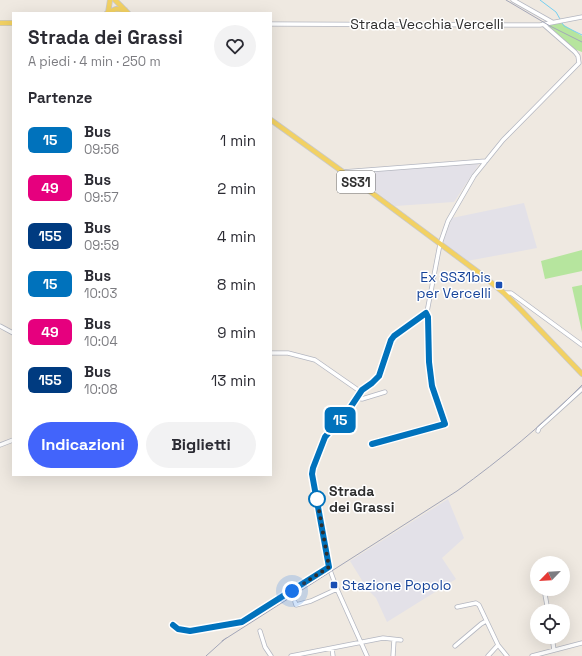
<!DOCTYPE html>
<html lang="it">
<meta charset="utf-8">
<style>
:root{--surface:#fff;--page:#f2f2f3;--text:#2b2b33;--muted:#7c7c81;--accent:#4264fb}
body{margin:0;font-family:"Space Grotesk",sans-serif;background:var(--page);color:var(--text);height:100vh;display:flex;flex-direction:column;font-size:15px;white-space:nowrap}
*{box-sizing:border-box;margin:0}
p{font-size:13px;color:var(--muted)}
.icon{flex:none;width:22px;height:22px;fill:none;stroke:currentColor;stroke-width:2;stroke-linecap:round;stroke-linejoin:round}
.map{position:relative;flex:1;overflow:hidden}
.details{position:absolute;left:12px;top:12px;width:260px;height:464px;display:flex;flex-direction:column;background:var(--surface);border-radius:0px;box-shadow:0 4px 16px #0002}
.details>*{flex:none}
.badge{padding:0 8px;border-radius:6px;font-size:14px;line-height:26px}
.needle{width:26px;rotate:245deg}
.fabs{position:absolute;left:530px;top:556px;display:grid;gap:8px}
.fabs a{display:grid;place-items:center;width:40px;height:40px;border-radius:50%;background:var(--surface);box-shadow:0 4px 16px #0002;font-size:20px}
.you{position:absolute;width:20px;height:20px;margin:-10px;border:3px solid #fff;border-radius:50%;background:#1a73e8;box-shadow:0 0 0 6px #1a73e833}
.map>.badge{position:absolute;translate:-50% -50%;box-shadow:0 0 0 2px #fff}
h2{padding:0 16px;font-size:15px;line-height:36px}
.round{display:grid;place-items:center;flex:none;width:42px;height:42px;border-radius:21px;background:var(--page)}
.headline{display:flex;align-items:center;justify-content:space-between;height:68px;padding:0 16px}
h1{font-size:19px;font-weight:600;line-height:30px}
.primary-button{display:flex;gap:8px;margin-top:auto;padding:8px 16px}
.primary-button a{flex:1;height:46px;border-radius:24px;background:var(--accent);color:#fff;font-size:16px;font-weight:600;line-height:46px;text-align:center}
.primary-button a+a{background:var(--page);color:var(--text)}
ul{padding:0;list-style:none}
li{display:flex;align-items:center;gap:12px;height:48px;padding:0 16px}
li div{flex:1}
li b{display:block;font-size:15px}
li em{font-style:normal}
li .badge{min-width:44px;font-weight:700;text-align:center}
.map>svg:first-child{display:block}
</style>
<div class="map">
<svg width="582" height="656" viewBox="0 0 582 656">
<rect width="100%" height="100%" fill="#efe9e1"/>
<!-- industrial -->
<path fill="#e3e1e8" d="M 479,164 L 454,202 L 395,206 L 357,177 L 357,173 Z
M 524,203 L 537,248 L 467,261 L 443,242 L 452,218 Z
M 448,499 L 464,538 L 442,558 L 456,579 L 387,622 L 376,598 L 368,590 L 350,561 Z"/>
<!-- green -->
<path fill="#b6e59e" d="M 561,23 L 582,36 L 582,52 L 566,46 L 544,26 Z
M 582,250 L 582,271 L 545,279 L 541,261 Z
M 582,285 L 582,332 L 572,287 Z"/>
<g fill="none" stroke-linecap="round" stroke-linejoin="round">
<!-- stream -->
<path stroke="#75cff0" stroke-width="1" d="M 540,0 L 556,12 L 560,19
M 562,23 L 564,26 L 582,35"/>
<defs>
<path id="minor" d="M 513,0 L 552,22
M 271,24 L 540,25 L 582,17
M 342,172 L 486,161
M 504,293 L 511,293 L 582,345
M 0,326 L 13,333
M 271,353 L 288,353 L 315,360 L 361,392
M 358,398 L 362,399 L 385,392
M 538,431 L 539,428 L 582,389
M 372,444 L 445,424 L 432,386 L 429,362 L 428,317 L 426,313
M 0,445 L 13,440
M 544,589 L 548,611
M 295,602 L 296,605 L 311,601 L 337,589
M 457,607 L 476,603 L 479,605 L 498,645
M 173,625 L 178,629 L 190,631 L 242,622 L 329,567
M 260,631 L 265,647 L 271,656
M 552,637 L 554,650
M 455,646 L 481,624 L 486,621
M 332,648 L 333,656
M 291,656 L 383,638 L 401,640
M 367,656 L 337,589 L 330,570 L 312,474 L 313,469 L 325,437 L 350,408 L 362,390 L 372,383 L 379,376 L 391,339 L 427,312 L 440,244 L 448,221 L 474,176 L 503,140 L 579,63 L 578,56 L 575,52 L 543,24
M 393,656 L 394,640
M 488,656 L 498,645 L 507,656
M 532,656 L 582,643"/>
<path id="major" d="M 115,0 L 128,13
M 107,13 L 116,9 L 125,10
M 108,13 L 110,0
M 0,23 L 13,23
M 271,120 L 368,190 L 482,275 L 504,293 L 521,310 L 582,374"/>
</defs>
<!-- minor casing -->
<use href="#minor" stroke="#b4b7c1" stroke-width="5"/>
<!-- major casing -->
<use href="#major" stroke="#c9c9c9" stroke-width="6"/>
<!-- minor -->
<use href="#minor" stroke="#fff" stroke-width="3.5"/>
<!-- major -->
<use href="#major" stroke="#f2d163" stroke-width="4.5"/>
<!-- rail -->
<path stroke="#a3a6b8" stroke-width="1" d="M 506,0 L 550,26 L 582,42
M 222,641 L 457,491 C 501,459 544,424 582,385
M 206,656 L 226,638"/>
</g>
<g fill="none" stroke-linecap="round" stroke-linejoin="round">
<defs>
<path id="line" d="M 173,625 L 178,629 L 190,631 L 242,622 L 329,567 L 312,474 L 313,468 L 325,437 L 350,408 L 362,390 L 372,383 L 379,376 L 391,340 L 394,336 L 426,313 L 428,317 L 429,362 L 432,386 L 445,424 L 372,444"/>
</defs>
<!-- line casing -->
<use href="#line" stroke="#fff" stroke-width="9"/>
<!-- line -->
<use href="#line" stroke="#0072bc" stroke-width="6"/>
<!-- walk -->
<path stroke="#2e2e2e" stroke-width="4" stroke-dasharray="0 7.2" d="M 292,591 L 329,567 L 317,499"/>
</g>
<!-- markers -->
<g fill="#1a4fb4" stroke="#fff" stroke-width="1.5">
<rect x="495" y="281" width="8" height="8" rx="2"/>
<rect x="330" y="581" width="8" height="8" rx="2"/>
</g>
<circle fill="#fff" stroke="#0072bc" stroke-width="2" cx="317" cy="499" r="8"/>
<g text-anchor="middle" stroke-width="3" stroke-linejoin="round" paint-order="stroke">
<!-- shield labels -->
<rect fill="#fff" stroke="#6d6d6d" stroke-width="1" x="337" y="171" width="38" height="22" rx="3"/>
<g font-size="13" font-weight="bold" fill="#2e2e2e">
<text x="356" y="187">SS31</text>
</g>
<!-- street labels -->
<g font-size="14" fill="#2e2e2e" stroke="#fff">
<text x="427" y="29">Strada Vecchia Vercelli</text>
</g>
<!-- transit labels -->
<g font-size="14" fill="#164399" stroke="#fff" text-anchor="end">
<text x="491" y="282">Ex SS31bis<tspan x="491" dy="16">per Vercelli</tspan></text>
<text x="342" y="590" text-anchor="start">Stazione Popolo</text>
</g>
<!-- stop labels -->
<g font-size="14" font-weight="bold" fill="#2e2e2e" stroke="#fff" text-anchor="start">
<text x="329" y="496">Strada<tspan x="329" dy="16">dei Grassi</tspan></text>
</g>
</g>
</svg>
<div class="fabs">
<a><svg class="needle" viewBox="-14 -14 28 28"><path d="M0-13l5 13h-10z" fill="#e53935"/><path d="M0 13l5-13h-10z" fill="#7c7c81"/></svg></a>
<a><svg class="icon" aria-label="locate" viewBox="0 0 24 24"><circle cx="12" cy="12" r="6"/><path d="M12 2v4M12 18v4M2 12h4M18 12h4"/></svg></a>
</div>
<div class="you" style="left:292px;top:591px"></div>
<b class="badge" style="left:340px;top:420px;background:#0072bc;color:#fff">15</b>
<section class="details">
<div class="headline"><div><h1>Strada dei Grassi</h1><p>A piedi · 4 min · 250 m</p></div><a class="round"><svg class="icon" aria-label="heart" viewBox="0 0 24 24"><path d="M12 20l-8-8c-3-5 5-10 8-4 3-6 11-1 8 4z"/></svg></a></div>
<h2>Partenze</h2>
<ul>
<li><span class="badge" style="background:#0072bc;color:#fff">15</span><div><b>Bus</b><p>09:56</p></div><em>1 min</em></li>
<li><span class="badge" style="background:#e6007e;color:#fff">49</span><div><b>Bus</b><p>09:57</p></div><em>2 min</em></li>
<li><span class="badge" style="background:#003b80;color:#fff">155</span><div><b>Bus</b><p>09:59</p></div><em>4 min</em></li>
<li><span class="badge" style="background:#0072bc;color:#fff">15</span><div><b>Bus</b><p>10:03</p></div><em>8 min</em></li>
<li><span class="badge" style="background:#e6007e;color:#fff">49</span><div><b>Bus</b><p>10:04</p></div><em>9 min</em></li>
<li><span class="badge" style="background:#003b80;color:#fff">155</span><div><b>Bus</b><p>10:08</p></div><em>13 min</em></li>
</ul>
<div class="primary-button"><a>Indicazioni</a><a>Biglietti</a></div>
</section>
</div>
